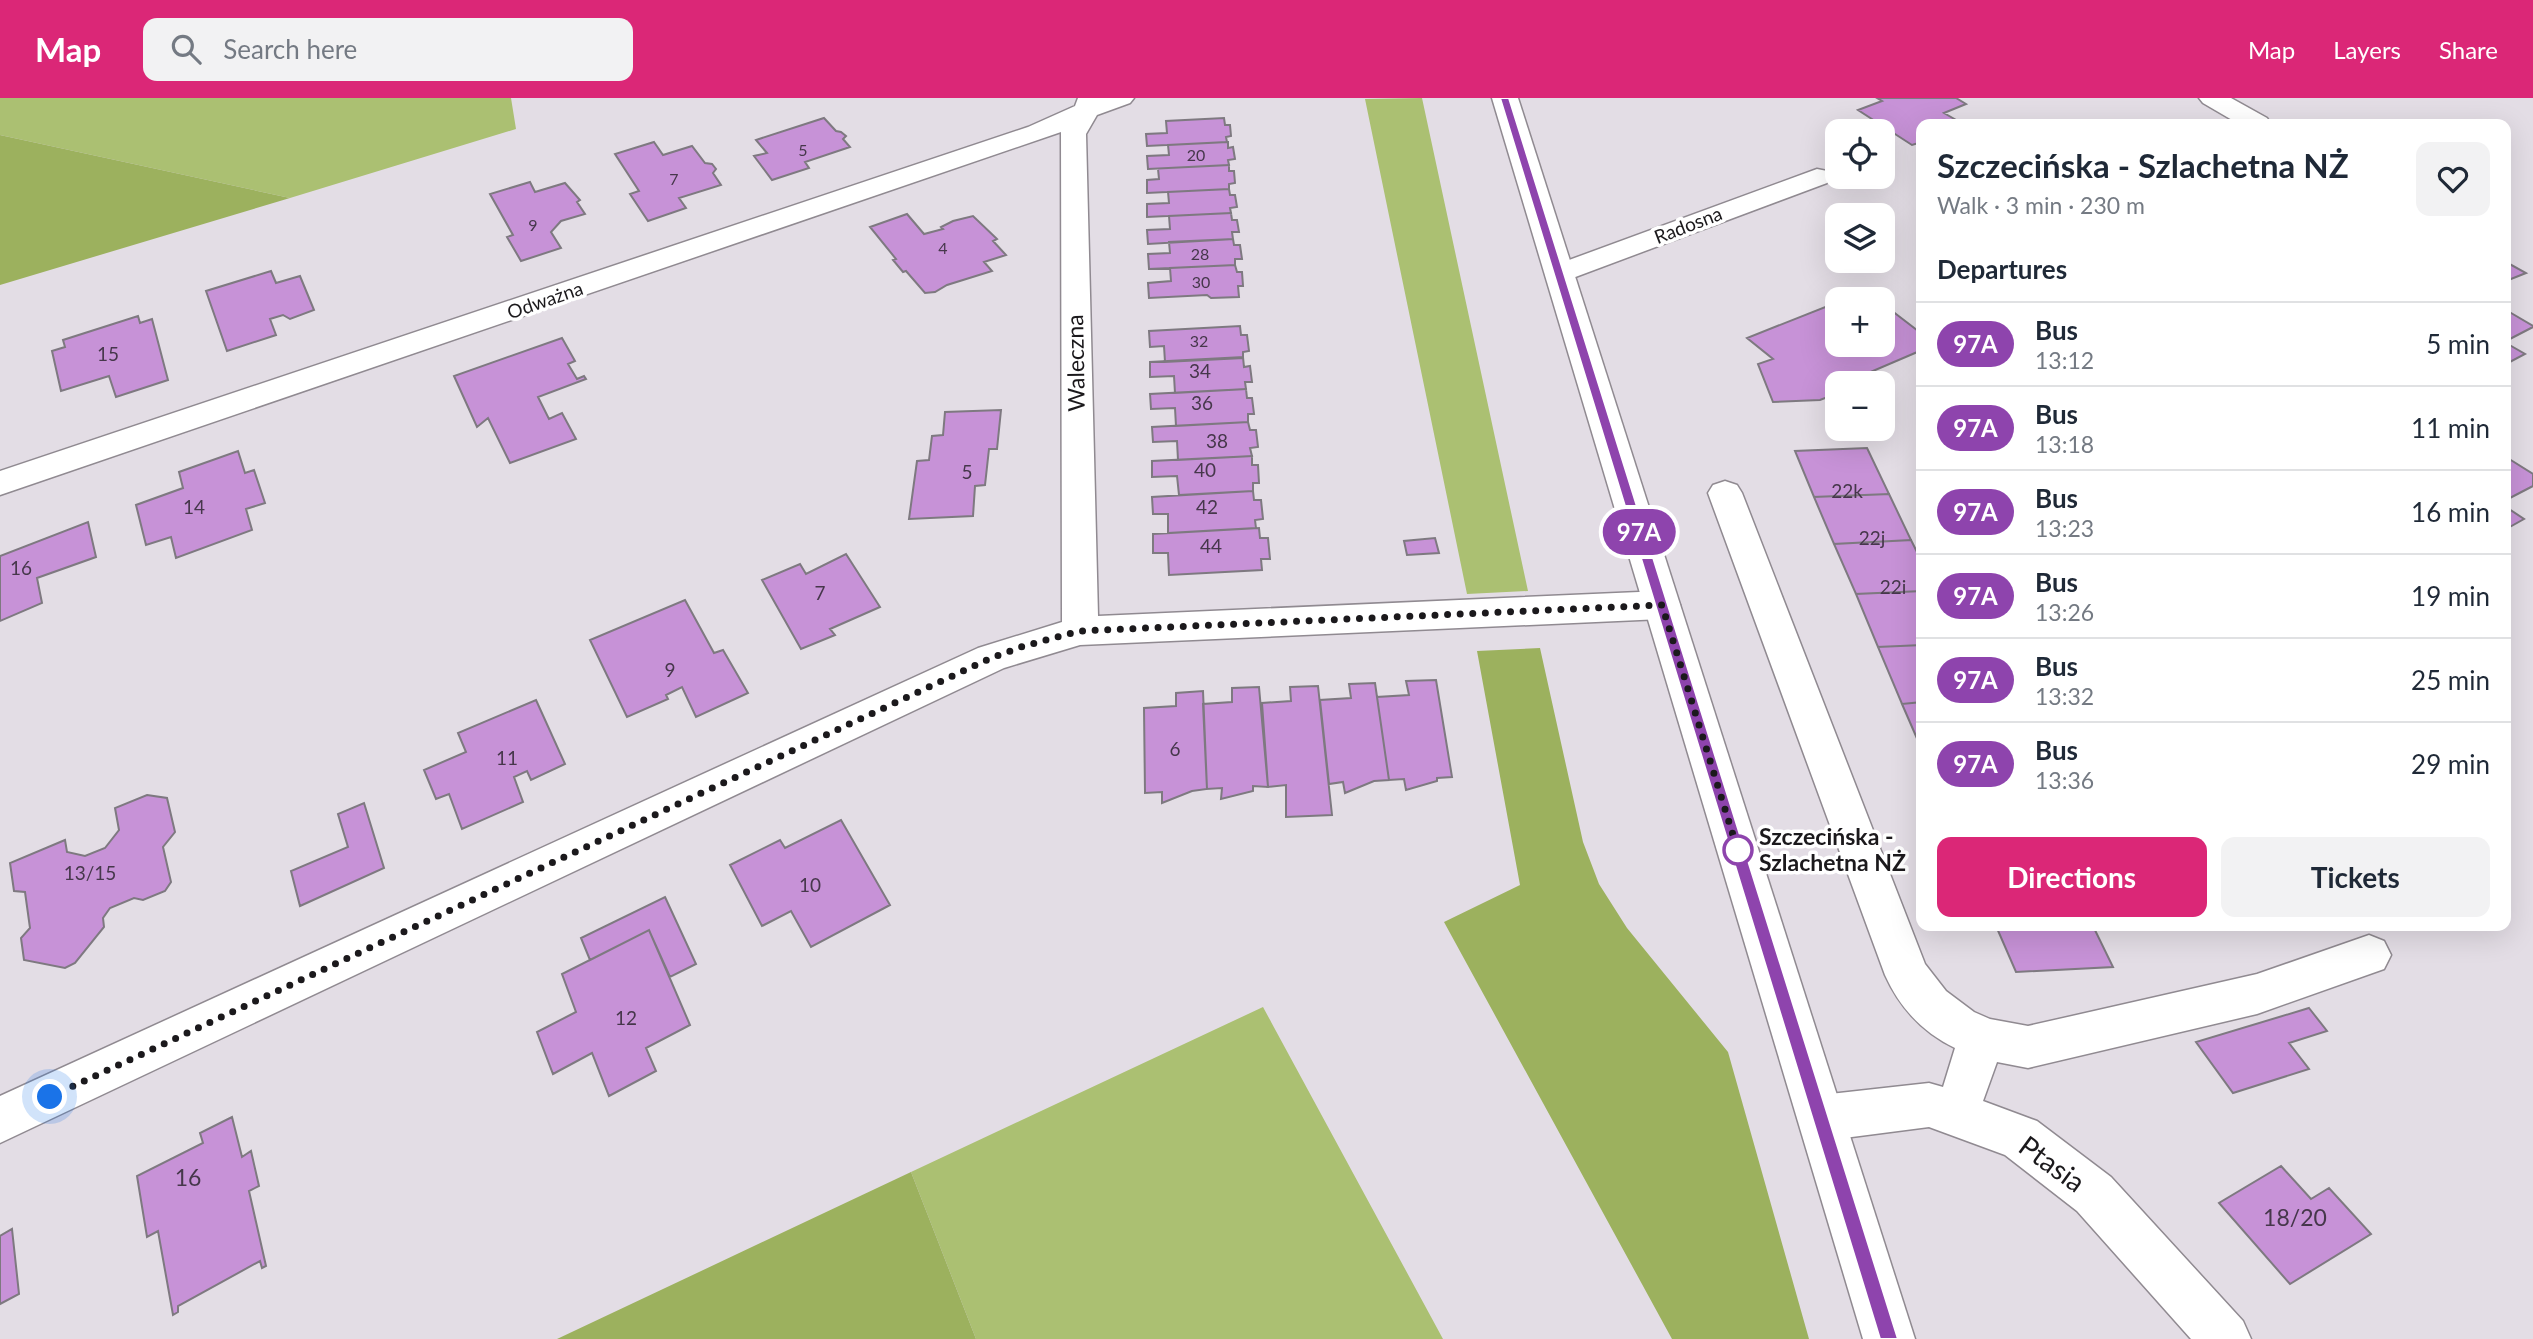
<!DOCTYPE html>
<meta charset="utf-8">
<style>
:root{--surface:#fff;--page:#f2f2f3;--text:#1f2937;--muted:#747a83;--line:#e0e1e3;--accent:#db2777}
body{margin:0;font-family:Lato,sans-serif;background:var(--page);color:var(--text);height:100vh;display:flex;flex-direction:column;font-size:26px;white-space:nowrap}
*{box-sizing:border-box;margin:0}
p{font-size:23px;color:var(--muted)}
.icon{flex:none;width:38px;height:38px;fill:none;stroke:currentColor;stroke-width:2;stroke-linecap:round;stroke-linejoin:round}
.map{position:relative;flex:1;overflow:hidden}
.details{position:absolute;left:1916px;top:21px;width:595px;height:812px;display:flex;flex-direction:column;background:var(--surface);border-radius:14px;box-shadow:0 7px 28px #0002}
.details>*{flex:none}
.badge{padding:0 14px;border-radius:23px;font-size:24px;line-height:46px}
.buttons{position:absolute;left:1825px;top:21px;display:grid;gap:14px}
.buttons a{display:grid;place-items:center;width:70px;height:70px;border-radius:14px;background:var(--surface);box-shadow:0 7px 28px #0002;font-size:35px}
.you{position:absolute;width:35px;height:35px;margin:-18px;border:5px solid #fff;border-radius:50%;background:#1a73e8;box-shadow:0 0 0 10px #1a73e833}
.map>.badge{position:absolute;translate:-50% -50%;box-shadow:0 0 0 4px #fff}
h2{padding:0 21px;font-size:26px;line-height:63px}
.round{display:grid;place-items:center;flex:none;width:74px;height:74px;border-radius:14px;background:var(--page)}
.overview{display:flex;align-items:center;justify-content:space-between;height:119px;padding:0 21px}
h1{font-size:33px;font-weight:700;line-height:52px}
.button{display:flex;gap:14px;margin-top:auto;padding:14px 21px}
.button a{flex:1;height:80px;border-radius:14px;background:var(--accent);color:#fff;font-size:28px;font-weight:700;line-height:80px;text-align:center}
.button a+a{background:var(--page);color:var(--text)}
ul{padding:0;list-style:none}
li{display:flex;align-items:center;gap:21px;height:84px;padding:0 21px;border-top:2px solid var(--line)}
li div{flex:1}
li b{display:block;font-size:26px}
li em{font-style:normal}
li .badge{min-width:77px;font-weight:700;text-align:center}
header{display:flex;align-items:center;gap:42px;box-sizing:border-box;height:98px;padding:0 35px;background:var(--accent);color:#fff}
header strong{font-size:33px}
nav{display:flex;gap:38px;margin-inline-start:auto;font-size:24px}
.search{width:490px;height:63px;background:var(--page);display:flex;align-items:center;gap:18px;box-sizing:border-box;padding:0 24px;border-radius:14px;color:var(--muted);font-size:26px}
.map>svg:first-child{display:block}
</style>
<header>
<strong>Map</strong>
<div class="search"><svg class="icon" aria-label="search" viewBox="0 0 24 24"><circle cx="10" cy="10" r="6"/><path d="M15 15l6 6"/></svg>Search here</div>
<nav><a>Map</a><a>Layers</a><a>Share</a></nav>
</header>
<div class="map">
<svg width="2533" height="1241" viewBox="0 0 2533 1241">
<rect width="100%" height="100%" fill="#e3dde5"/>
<!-- green -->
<path fill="#abc072" d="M 0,0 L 511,0 L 516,31 L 290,100 L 0,37 Z
M 1422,0 L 1528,493 L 1467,496 L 1365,1 Z
M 1263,909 L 1443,1241 L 976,1241 L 911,1074 Z"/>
<!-- forest -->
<path fill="#9cb15e" d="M 0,37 L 290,100 L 0,187 Z
M 1540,550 L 1583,744 L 1599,786 L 1627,830 L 1728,954 L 1809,1241 L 1672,1241 L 1444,824 L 1520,787 L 1477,553 Z
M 911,1074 L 976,1241 L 557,1241 Z"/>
<!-- building -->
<path fill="#c792d7" stroke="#7e7980" stroke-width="2" d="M 1877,0 L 1956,0 L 1966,6 L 1944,15 L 1963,26 L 1922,26 L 1922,44 L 1912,47 L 1858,12 L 1882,3 Z
M 824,20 L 836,33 L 841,34 L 846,38 L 843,41 L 850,49 L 805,64 L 809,70 L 772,82 L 754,58 L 767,55 L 756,42 Z
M 1224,20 L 1225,27 L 1230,27 L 1231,38 L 1226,39 L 1227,44 L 1147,48 L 1146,36 L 1167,35 L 1166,23 Z
M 654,44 L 663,57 L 692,48 L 705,65 L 712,66 L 716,71 L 713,75 L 721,87 L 679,100 L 686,110 L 648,123 L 630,96 L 639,93 L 615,56 Z
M 1228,44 L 1228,50 L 1233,49 L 1235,61 L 1228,62 L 1229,67 L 1148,71 L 1147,58 L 1169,57 L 1168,47 Z
M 1229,67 L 1229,73 L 1234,73 L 1235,85 L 1229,86 L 1229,91 L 1147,95 L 1147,82 L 1159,81 L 1158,71 L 1148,71 Z
M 530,84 L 535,94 L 565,85 L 580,102 L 577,104 L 585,116 L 561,123 L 551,134 L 561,150 L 521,163 L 507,139 L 513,137 L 490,96 Z
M 1229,91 L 1230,97 L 1235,97 L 1237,109 L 1230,110 L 1231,115 L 1147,119 L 1147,106 L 1169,105 L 1168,94 Z
M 1231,115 L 1232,122 L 1237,122 L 1239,134 L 1232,134 L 1233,141 L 1148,146 L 1147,132 L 1170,131 L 1169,118 Z
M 907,116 L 924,136 L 943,131 L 941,129 L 953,123 L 973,118 L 997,141 L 993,143 L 1006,157 L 984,164 L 992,173 L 947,187 L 935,194 L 925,195 L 906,173 L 903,174 L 893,162 L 896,161 L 870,129 Z
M 1233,141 L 1234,147 L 1240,147 L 1242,161 L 1235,161 L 1235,167 L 1149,171 L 1148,156 L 1170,155 L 1169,144 Z
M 2506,164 L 2526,175 L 2506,183 Z
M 1235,167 L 1237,174 L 1242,174 L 1243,188 L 1238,188 L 1239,199 L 1211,200 L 1207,197 L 1149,200 L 1148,185 L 1171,183 L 1170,170 Z
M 271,173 L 276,185 L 300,178 L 314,212 L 290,221 L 283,217 L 270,221 L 276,237 L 227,253 L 206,193 Z
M 1866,193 L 1877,201 L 1844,201 Z
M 1838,204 L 1838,247 L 1883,247 L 1883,206 L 1922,236 L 1922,252 L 1845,285 L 1838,285 L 1838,295 L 1820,302 L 1773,304 L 1758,266 L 1773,261 L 1747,240 Z
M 2506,212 L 2533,228 L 2533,229 L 2506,243 Z
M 138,218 L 140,225 L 152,221 L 168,282 L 116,299 L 109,278 L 61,293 L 52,253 L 65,249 L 63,242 Z
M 1240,228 L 1241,237 L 1247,237 L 1249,253 L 1243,254 L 1243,260 L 1165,264 L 1164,248 L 1150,249 L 1149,233 Z
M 562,240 L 575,263 L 568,266 L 577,281 L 584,278 L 586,281 L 538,299 L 549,321 L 562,315 L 576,341 L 510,365 L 488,320 L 477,329 L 454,278 Z
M 2506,245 L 2525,256 L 2506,266 Z
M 1243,259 L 1244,269 L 1250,268 L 1252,284 L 1245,284 L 1246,291 L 1175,295 L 1174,278 L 1150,279 L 1150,264 Z
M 1246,291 L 1247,300 L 1252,300 L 1254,316 L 1248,316 L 1248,324 L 1176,328 L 1175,310 L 1151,311 L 1150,296 Z
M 1001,312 L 997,351 L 989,351 L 985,387 L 975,388 L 973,418 L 909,421 L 917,363 L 929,362 L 932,338 L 943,337 L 945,314 Z
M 1248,324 L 1250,332 L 1256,332 L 1258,349 L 1250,350 L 1252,358 L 1178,362 L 1177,343 L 1153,344 L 1152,329 Z
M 1867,350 L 1889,396 L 1814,399 L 1795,353 Z
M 238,353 L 245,375 L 254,372 L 265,405 L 246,411 L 252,432 L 176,460 L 171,439 L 146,447 L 136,407 L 183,390 L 179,374 Z
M 1252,358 L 1252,367 L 1258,367 L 1259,385 L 1253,385 L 1253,393 L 1179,397 L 1177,378 L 1152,379 L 1152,363 Z
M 2506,359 L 2533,376 L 2533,388 L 2506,402 Z
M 1253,393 L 1254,402 L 1261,402 L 1263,421 L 1255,422 L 1256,430 L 1168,435 L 1168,416 L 1153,416 L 1152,399 Z
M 1889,396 L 1911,442 L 1834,446 L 1814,399 Z
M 2506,409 L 2524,421 L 2506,431 Z
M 88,424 L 96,459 L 37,480 L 42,505 L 0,523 L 0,458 Z
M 1259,430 L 1260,440 L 1268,440 L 1270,461 L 1261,461 L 1262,472 L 1169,477 L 1168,455 L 1153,455 L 1153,436 Z
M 1435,440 L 1439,455 L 1407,457 L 1404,443 Z
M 1911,442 L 1922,464 L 1922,493 L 1856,496 L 1834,446 Z
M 846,456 L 880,509 L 830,531 L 835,537 L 801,551 L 762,482 L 800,466 L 806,476 Z
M 1922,493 L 1922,547 L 1878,549 L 1856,496 Z
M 685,502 L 714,555 L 723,552 L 748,595 L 696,619 L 682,589 L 666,597 L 668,601 L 627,619 L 590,542 Z
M 1922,547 L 1922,604 L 1902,606 L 1878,549 Z
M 1436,582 L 1452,679 L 1437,680 L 1437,683 L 1406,692 L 1404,681 L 1389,682 L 1377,599 L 1409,597 L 1406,583 Z
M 1375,585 L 1389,682 L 1374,683 L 1345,695 L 1343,684 L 1329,686 L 1320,602 L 1351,600 L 1349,586 Z
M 1318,588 L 1332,717 L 1286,719 L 1286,687 L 1268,689 L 1262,605 L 1291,603 L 1290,589 Z
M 1259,589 L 1268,689 L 1253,688 L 1253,693 L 1221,701 L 1222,690 L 1207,691 L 1203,606 L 1232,604 L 1232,590 Z
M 1203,593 L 1207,691 L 1192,693 L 1162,705 L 1162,694 L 1145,695 L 1144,610 L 1176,608 L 1176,595 Z
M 536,602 L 565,666 L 531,682 L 527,673 L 514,679 L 523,704 L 462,731 L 449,696 L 436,701 L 424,672 L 466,654 L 458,635 Z
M 1922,604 L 1922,652 L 1902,606 Z
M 147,697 L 167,700 L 175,734 L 163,749 L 171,784 L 165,793 L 143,802 L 134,800 L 110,810 L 103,820 L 104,829 L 75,865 L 65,870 L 24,862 L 21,840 L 30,830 L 25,794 L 14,793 L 10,765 L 65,742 L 67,754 L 85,758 L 105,750 L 119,732 L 115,710 Z
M 364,705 L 384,770 L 300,808 L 291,773 L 348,749 L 338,716 Z
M 841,722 L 890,807 L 811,849 L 791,813 L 762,828 L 730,767 L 780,742 L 785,750 Z
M 665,799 L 696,866 L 670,879 L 649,832 L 590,862 L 581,840 Z
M 1996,828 L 2093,828 L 2113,869 L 2016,874 Z
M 649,832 L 690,927 L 646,950 L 656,973 L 609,998 L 592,955 L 553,976 L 537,934 L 576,914 L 562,876 Z
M 2309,910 L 2327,933 L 2289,945 L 2309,971 L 2233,995 L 2196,944 Z
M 232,1019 L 242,1059 L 251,1053 L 259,1088 L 249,1093 L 266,1168 L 262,1170 L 260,1163 L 178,1208 L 178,1214 L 173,1217 L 158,1133 L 147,1139 L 137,1078 L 203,1045 L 200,1035 Z
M 2281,1068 L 2311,1101 L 2329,1090 L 2371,1136 L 2290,1186 L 2219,1105 Z
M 12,1131 L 19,1196 L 0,1206 L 0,1138 Z"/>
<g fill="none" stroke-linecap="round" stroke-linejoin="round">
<defs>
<path id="minor" d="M 1134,0 L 1130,5 L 1097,17 L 1086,36 L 1098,518 L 1662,493 L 1675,497 L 1680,507 L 1675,517 L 1662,521 L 1080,547 L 1004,570 L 0,1045 L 0,998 L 978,550 L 1062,524 L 1061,34 L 0,397 L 0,373 L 1028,29 L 1075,8 L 1078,0 Z
M 2199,0 L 2231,0 L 2267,20 L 2271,26 L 2239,26 L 2203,5 Z
M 1817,71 L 1827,73 L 1831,79 L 1827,85 L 1570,181 L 1560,184 L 1550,181 L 1545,175 L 1550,169 Z
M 1725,383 L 1737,387 L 1742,395 L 1925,866 L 1946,893 L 1974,914 L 1990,921 L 2028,928 L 2257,876 L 2369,837 L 2384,843 L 2391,857 L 2384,871 L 2257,916 L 2028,970 L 1997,964 L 1983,1003 L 2037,1023 L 2111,1079 L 2243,1223 L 2251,1241 L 2191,1241 L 2077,1113 L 2005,1057 L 1929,1029 L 1821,1043 L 1804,1036 L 1798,1020 L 1804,1004 L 1821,997 L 1929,985 L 1943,989 L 1955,950 C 1922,934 1900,910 1885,877 L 1708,395 L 1713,387 Z"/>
<path id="major" d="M 1492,0 L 1518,0 L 1915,1241 L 1863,1241 Z"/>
</defs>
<!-- minor casing -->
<use href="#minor" stroke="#908a91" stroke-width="3"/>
<!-- major casing -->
<use href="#major" stroke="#908a91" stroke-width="3"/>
<!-- minor -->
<use href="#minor" fill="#fff" fill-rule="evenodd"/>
<!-- major -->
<use href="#major" fill="#fff" fill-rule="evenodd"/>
</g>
<!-- line -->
<path fill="#8e44ad" stroke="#fff" stroke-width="2" d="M 1500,0 L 1509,0 L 1898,1241 L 1880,1241 Z"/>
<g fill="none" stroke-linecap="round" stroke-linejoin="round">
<!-- walk -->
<path stroke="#1b191c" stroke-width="7" stroke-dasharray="0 12.6" d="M 50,999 L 991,560 L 1024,548 L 1080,533 L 1662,507 L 1741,763 L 1738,752"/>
</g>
<!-- markers -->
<circle fill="#fff" stroke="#8e44ad" stroke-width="3.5" cx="1738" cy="752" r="14"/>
<g text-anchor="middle" stroke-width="7" stroke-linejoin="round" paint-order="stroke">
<!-- far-number labels -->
<g font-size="16" fill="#46374b">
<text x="803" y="58">5</text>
<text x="1196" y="63">20</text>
<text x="674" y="87">7</text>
<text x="533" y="133">9</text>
<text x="943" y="156">4</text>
<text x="1200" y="162">28</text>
<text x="1201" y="190">30</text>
<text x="1199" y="249">32</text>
</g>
<!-- far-street labels -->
<g font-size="19" fill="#1b191c" stroke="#fff">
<text transform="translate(1688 127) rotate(-21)" y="7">Radosna</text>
<text transform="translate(545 202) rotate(-19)" y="7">Odważna</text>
</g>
<!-- number labels -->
<g font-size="19" fill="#46374b">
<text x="108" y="263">15</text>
<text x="1200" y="280">34</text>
<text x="1202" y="312">36</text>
<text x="1217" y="350">38</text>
<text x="1205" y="379">40</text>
<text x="967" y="381">5</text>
<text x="1847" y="400">22k</text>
<text x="194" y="416">14</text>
<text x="1207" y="416">42</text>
<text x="1872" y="447">22j</text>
<text x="1211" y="455">44</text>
<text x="21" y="477">16</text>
<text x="1893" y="496">22i</text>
<text x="820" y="502">7</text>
<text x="670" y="579">9</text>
<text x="1175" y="658">6</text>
<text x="507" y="667">11</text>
<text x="90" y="782">13/15</text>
<text x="810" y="794">10</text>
<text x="626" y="927">12</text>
</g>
<!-- street labels -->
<g font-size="23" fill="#1b191c" stroke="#fff">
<text transform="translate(1076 265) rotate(-91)" y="8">Waleczna</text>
</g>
<!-- stop labels -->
<g font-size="23" font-weight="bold" fill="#1b191c" stroke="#fff" text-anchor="start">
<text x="1759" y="747">Szczecińska -<tspan x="1759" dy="26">Szlachetna NŻ</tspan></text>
</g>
<!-- near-number labels -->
<g font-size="23" fill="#46374b">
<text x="188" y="1088">16</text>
<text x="2295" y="1128">18/20</text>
</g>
<!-- near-street labels -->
<g font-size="28" fill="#1b191c" stroke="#fff">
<text transform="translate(2052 1066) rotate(36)" y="10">Ptasia</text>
</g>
</g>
</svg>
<div class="buttons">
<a><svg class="icon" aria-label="locate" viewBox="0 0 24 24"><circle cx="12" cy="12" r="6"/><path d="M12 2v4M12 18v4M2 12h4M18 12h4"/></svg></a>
<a><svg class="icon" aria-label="layers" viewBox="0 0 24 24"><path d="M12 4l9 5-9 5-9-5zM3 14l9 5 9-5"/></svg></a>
<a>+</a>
<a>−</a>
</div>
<div class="you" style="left:50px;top:999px"></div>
<b class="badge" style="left:1639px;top:434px;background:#8e44ad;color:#fff">97A</b>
<section class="details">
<div class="overview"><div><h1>Szczecińska - Szlachetna NŻ</h1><p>Walk · 3 min · 230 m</p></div><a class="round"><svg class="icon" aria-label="heart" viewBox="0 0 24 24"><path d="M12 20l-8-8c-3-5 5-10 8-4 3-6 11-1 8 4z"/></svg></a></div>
<h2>Departures</h2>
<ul>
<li><span class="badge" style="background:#8e44ad;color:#fff">97A</span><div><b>Bus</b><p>13:12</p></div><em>5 min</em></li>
<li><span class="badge" style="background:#8e44ad;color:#fff">97A</span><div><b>Bus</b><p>13:18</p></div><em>11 min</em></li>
<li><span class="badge" style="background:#8e44ad;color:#fff">97A</span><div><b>Bus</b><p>13:23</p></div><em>16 min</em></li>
<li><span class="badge" style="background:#8e44ad;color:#fff">97A</span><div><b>Bus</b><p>13:26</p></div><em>19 min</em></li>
<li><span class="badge" style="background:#8e44ad;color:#fff">97A</span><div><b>Bus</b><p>13:32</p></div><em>25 min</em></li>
<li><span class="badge" style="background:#8e44ad;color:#fff">97A</span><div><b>Bus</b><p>13:36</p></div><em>29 min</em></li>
</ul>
<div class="button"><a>Directions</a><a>Tickets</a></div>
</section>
</div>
